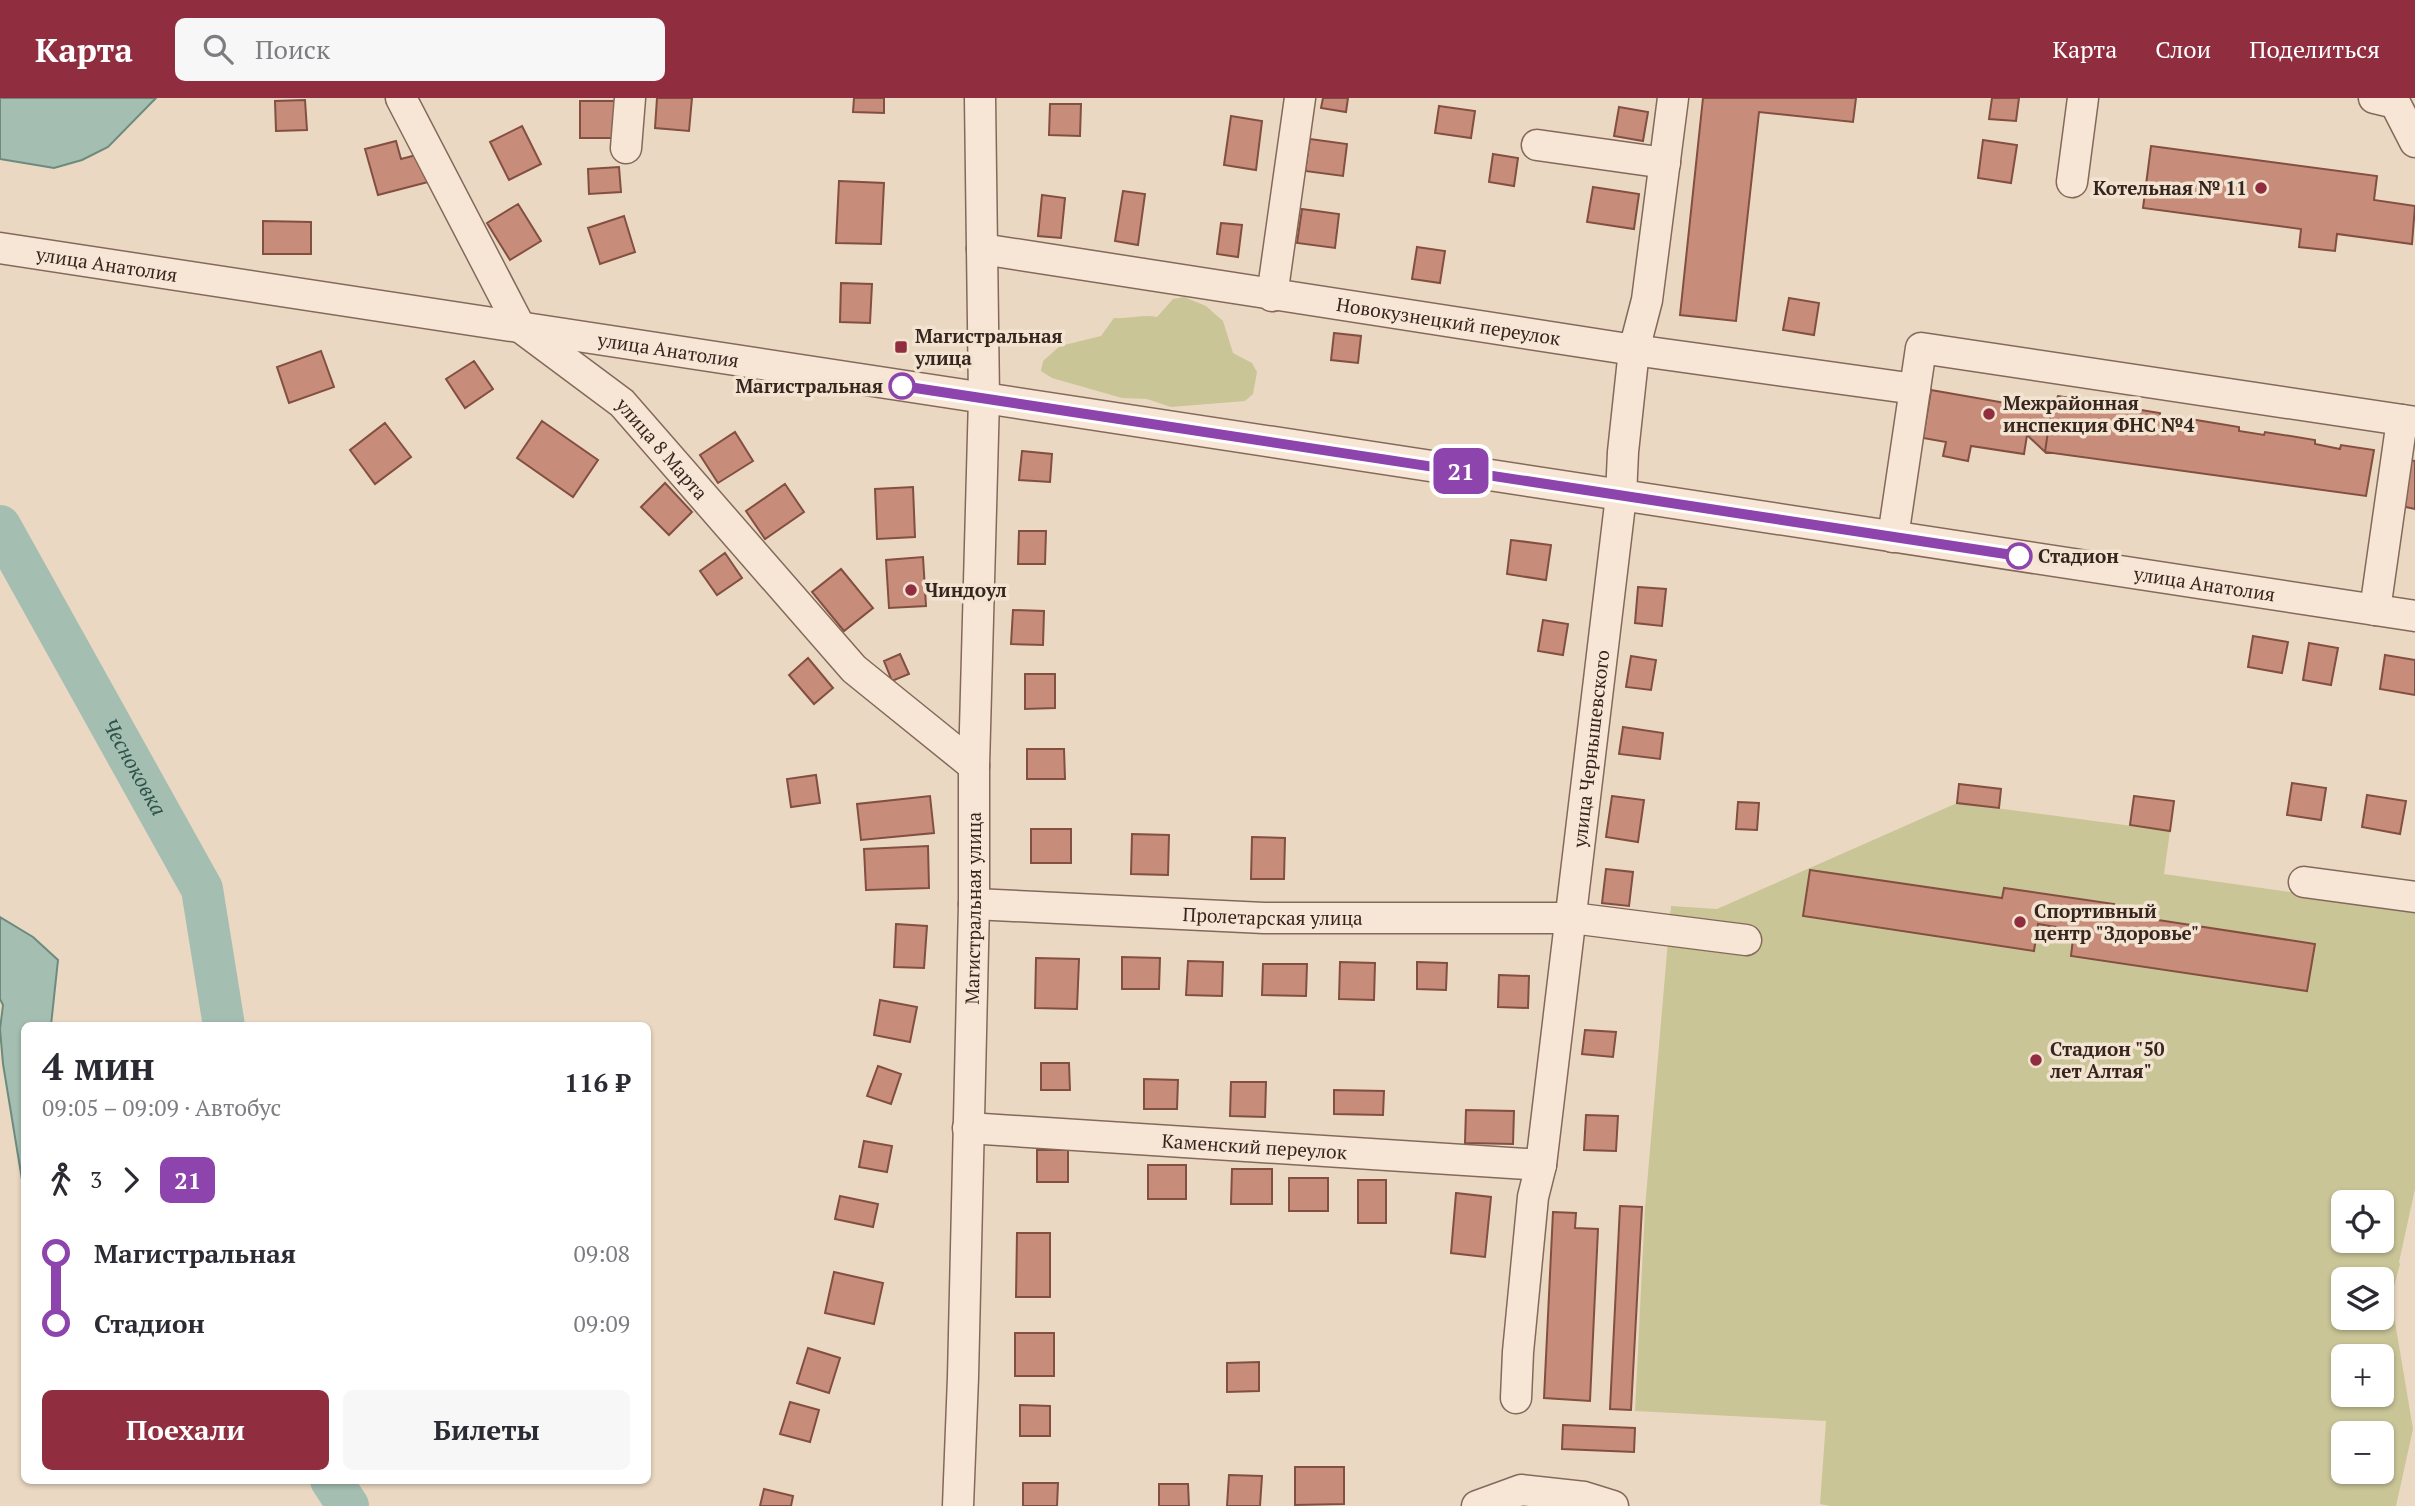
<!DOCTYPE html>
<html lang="ru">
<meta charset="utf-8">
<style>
:root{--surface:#fff;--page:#f7f7f7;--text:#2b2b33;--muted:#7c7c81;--accent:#902e40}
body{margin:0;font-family:"PT Serif",serif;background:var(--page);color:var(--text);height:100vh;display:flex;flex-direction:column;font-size:26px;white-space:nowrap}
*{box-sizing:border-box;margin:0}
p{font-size:23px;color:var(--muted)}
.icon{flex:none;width:38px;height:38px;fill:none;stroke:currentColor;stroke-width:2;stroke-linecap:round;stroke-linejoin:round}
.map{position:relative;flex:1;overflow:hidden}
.details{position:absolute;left:21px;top:924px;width:630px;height:462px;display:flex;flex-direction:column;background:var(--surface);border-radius:10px;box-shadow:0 2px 5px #0004}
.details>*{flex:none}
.badge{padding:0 14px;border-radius:10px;font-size:24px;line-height:46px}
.buttons{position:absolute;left:2331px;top:1092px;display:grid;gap:14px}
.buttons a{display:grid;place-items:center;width:63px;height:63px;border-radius:10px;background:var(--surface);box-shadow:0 2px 5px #0004;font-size:35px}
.map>.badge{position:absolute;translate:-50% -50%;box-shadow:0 0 0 4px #fff}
.legs{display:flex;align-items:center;gap:10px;height:77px;padding:0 21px;font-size:23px}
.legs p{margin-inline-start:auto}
.summary{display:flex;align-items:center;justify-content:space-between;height:119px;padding:0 21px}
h1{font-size:38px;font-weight:700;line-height:52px}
.button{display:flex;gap:14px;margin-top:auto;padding:14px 21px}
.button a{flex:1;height:80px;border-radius:10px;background:var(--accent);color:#fff;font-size:28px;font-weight:700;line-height:80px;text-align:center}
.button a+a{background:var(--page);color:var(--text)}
ul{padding:0 21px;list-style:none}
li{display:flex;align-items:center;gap:24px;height:70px;font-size:26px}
li i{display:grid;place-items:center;width:10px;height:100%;margin:0 9px;background:currentColor}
li i::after{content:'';width:18px;height:18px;margin:-9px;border:5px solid;border-radius:50%;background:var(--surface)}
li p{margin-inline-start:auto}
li:first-child i{background:linear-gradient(#0000 50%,currentColor 0)}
li:last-child i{background:linear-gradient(currentColor 50%,#0000 0)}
header{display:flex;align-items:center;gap:42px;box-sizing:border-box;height:98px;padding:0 35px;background:var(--accent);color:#fff}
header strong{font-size:33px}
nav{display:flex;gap:38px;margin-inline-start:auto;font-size:24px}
.search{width:490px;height:63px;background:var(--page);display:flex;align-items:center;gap:18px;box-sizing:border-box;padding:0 24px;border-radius:10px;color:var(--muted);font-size:26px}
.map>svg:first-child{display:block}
</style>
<header>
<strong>Карта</strong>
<div class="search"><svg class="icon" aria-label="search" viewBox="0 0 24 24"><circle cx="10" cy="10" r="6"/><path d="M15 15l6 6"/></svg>Поиск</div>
<nav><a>Карта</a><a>Слои</a><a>Поделиться</a></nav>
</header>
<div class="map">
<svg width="2415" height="1408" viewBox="0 0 2415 1408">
<rect width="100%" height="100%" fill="#ebd8c2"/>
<!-- green -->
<path fill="#c9c597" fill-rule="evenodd" d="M 1184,199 L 1206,208 L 1223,223 L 1233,255 L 1252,265 L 1257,274 L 1253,296 L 1245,303 L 1171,309 L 1147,301 L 1122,300 L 1052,280 L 1041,273 L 1043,263 L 1060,248 L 1101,238 L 1114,220 C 1129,221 1145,216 1157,219 L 1173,201 Z
M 1957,705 L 2170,733 L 2164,776 L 2415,812 L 2415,1091 L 2399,1164 L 2400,1166 L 2391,1200 L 2413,1331 L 2396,1408 L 1830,1408 L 1820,1406 L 1826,1323 L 1635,1313 L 1645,1110 L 1671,808 L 1717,811 ZM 2343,1104 L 2382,1104 L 2382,1143 L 2343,1143 ZM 2343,1181 L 2382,1181 L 2382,1220 L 2343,1220 ZM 2343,1258 L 2382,1258 L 2382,1297 L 2343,1297 ZM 2343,1335 L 2382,1335 L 2382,1374 L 2343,1374 Z"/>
<!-- water -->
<path fill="#a4beb2" stroke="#6c8b7e" stroke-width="2" d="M 0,0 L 156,0 L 108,49 L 82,62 L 54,70 L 0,61 Z
M 0,819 L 33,839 L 58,862 L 51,927 L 24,928 L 24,1094 L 3,966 L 0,931 L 3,907 L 0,901 Z"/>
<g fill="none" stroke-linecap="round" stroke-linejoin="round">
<!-- river -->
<g stroke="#a4beb2" stroke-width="42">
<path id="s1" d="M 0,428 L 202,791 L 224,928"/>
<path d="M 331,1382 L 348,1408"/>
</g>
</g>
<!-- building -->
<path fill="#c88c7a" stroke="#824f41" stroke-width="2" d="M 657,0 L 692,0 L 689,33 L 655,30 Z
M 854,0 L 884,0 L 884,15 L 853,14 Z
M 1323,0 L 1348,0 L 1346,14 L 1321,10 Z
M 1703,0 L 1856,0 L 1853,24 L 1759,14 L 1736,223 L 1680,217 Z
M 1992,0 L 2019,0 L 2016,23 L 1989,21 Z
M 305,2 L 307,32 L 276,33 L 275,3 Z
M 580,3 L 618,3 L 618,40 L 580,40 Z
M 1050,6 L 1081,6 L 1080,38 L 1049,37 Z
M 1439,8 L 1475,13 L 1471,40 L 1435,35 Z
M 1619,9 L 1648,14 L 1643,43 L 1614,38 Z
M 1231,18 L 1262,23 L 1256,72 L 1224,67 Z
M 522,28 L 541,66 L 509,82 L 490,44 Z
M 1310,41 L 1347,46 L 1343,78 L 1305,73 Z
M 1983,42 L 2017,47 L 2011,85 L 1978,80 Z
M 396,43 L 401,61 L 420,56 L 428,84 L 378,97 L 365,51 Z
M 2151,48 L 2377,78 L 2374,102 L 2415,108 L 2412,146 L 2337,136 L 2335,153 L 2299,149 L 2301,131 L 2143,110 Z
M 1493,56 L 1518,60 L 1514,88 L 1489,84 Z
M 619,69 L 621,94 L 589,96 L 588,71 Z
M 839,83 L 884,85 L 881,146 L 836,145 Z
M 1593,89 L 1639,96 L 1634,131 L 1587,124 Z
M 1123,93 L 1145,96 L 1138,147 L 1115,143 Z
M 1042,97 L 1065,100 L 1061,140 L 1038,138 Z
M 518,106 L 541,143 L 510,162 L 487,125 Z
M 1302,111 L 1339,116 L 1335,150 L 1297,145 Z
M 624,118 L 635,154 L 600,166 L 588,130 Z
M 263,123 L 311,124 L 311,156 L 263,156 Z
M 1221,125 L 1242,127 L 1238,159 L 1217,156 Z
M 1417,149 L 1445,153 L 1440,185 L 1412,181 Z
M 841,185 L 872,186 L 870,225 L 840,224 Z
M 1789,200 L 1819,205 L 1814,237 L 1783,232 Z
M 1334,235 L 1361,238 L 1358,265 L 1331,262 Z
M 321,253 L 334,289 L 289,305 L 277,269 Z
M 474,263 L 493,291 L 465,310 L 446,281 Z
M 1931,292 L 2051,313 L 2045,354 L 2027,337 L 2024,356 L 1971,348 L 1968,363 L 1943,358 L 1946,344 L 1923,340 Z
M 2058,298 L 2082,302 L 2081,307 L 2109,311 L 2110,307 L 2160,315 L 2160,319 L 2190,324 L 2190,321 L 2239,329 L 2239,333 L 2264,337 L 2265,334 L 2315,342 L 2315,346 L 2340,351 L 2341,347 L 2374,352 L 2366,398 L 2045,354 L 2051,313 Z
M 542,323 L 598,362 L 573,399 L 517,360 Z
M 385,325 L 411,359 L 375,386 L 350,352 Z
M 735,334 L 753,363 L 718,385 L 700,357 Z
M 1022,353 L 1052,356 L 1050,384 L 1019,382 Z
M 2410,362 L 2415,363 L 2415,411 L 2401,408 Z
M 665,385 L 692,414 L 669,437 L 641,409 Z
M 785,386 L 804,414 L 765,441 L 746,413 Z
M 913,389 L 915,439 L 877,441 L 875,391 Z
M 1019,433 L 1046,433 L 1045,466 L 1018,466 Z
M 1511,442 L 1551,447 L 1546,482 L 1507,476 Z
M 725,455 L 742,480 L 717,497 L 700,473 Z
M 923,459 L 926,508 L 889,510 L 886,462 Z
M 841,471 L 873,510 L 844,533 L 812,494 Z
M 1638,489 L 1666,491 L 1662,528 L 1635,525 Z
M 1013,512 L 1044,513 L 1043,547 L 1011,546 Z
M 1543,522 L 1568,526 L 1563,557 L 1538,553 Z
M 2253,538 L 2288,544 L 2282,575 L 2248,569 Z
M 2309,545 L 2338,550 L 2331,587 L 2303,582 Z
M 900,556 L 909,576 L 892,583 L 884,563 Z
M 2385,557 L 2415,562 L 2415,597 L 2380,591 Z
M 1631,558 L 1656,562 L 1651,592 L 1626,589 Z
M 808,560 L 833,590 L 814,606 L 789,577 Z
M 1025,576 L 1055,576 L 1055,610 L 1025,611 Z
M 1623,629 L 1663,635 L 1660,661 L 1619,656 Z
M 1027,651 L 1064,651 L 1065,681 L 1027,681 Z
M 816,677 L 820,705 L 791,709 L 787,681 Z
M 2292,685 L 2326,690 L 2321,722 L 2287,717 Z
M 1959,686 L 2001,691 L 1999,710 L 1957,705 Z
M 2367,697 L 2406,703 L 2400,736 L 2362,729 Z
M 930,698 L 934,735 L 861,742 L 857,706 Z
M 1612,698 L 1644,702 L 1638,744 L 1606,739 Z
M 2134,698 L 2174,703 L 2170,733 L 2130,727 Z
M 1738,704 L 1759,705 L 1757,732 L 1736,731 Z
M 1031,731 L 1071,731 L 1071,765 L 1031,765 Z
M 1132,736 L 1169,737 L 1168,777 L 1131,776 Z
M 1252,739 L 1285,740 L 1284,781 L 1251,781 Z
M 928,748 L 929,790 L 866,792 L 864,751 Z
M 1606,771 L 1633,774 L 1629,808 L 1602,805 Z
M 1810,772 L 2002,800 L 2004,790 L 2114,806 L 2112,815 L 2315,846 L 2307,893 L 2071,858 L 2074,832 L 2038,826 L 2034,853 L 1803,818 Z
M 896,826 L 927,828 L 924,870 L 894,869 Z
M 1122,859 L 1160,860 L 1159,891 L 1122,891 Z
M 1036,860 L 1079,861 L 1077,911 L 1035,910 Z
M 1188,863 L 1223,864 L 1222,898 L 1186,897 Z
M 1340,864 L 1375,865 L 1374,902 L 1339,901 Z
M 1417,864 L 1447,865 L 1446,892 L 1417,891 Z
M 1263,866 L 1307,866 L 1306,898 L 1262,897 Z
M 1499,877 L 1529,878 L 1528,910 L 1498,909 Z
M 880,902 L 917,909 L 910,944 L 874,937 Z
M 1585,932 L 1616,934 L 1613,959 L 1582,956 Z
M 1041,965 L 1069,965 L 1070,992 L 1041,992 Z
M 878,968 L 901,976 L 891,1006 L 867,998 Z
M 1144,981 L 1178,982 L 1177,1011 L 1144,1011 Z
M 1231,984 L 1266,984 L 1265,1019 L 1230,1018 Z
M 1334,992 L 1384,993 L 1383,1017 L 1334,1016 Z
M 1466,1012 L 1514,1013 L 1513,1046 L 1465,1045 Z
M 1586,1017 L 1618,1018 L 1616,1053 L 1584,1052 Z
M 864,1043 L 892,1048 L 887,1074 L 859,1069 Z
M 1037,1052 L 1068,1052 L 1068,1084 L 1037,1084 Z
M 1148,1067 L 1186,1067 L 1186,1101 L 1148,1101 Z
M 1232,1071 L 1272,1071 L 1272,1106 L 1231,1106 Z
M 1289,1080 L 1328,1080 L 1328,1113 L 1289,1113 Z
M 1358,1082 L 1386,1082 L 1386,1125 L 1358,1125 Z
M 1456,1095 L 1491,1099 L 1485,1159 L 1451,1155 Z
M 840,1098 L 878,1106 L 873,1129 L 835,1121 Z
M 1620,1108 L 1642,1109 L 1631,1312 L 1610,1311 Z
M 1553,1114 L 1576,1115 L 1575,1130 L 1598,1131 L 1590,1303 L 1544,1300 Z
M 1017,1135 L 1050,1135 L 1050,1199 L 1016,1199 Z
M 834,1174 L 883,1185 L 874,1226 L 825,1215 Z
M 1015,1235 L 1054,1235 L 1054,1278 L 1015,1278 Z
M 808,1250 L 840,1260 L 829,1295 L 797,1285 Z
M 1259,1264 L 1259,1293 L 1227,1294 L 1227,1265 Z
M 790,1304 L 819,1312 L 810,1344 L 780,1336 Z
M 1020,1307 L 1050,1308 L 1050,1338 L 1020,1338 Z
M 1563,1327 L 1635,1330 L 1634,1354 L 1562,1351 Z
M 1295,1369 L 1344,1369 L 1344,1406 L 1295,1407 Z
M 1229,1377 L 1262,1378 L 1260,1408 L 1227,1408 Z
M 1023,1385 L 1058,1385 L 1057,1408 L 1023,1408 Z
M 1159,1386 L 1188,1386 L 1189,1408 L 1159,1408 Z
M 764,1391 L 793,1398 L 791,1408 L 760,1408 Z"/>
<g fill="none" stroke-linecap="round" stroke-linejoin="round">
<defs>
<g id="minor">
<path id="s2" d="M 401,0 L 520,229 L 622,305 L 854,571 L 974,668"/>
<path d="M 2374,0 L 2395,5 L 2415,44"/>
<path d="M 1537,47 L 1665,65"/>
<path d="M 626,50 L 630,0"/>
<path d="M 2072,84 L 2083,0"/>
<path id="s3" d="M 0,150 L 2415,518"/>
<path id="s4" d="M 982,151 L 1634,252 L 1915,291"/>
<path d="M 1272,198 L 1300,0"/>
<path d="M 1893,439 L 1921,250 L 2415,324"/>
<path d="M 2375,512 L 2402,322"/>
<path d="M 2304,784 L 2415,799"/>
<path id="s5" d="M 974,806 L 1264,820 L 1572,820 L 1746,842"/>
<path id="s6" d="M 968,1030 L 1541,1067"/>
<path id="s7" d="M 1516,1300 L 1518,1254 L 1533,1099 L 1541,1067 L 1621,398 L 1623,354 L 1634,252 L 1647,202 L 1673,0"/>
<path id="s8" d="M 958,1408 L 963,1279 L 974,806 L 974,668 L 984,300 L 980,0"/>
<path d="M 1477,1408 L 1521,1392 L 1584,1399 L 1613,1408"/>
</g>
</defs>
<!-- minor casing -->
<use href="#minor" stroke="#84695a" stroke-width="33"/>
<!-- minor -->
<use href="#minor" stroke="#f7e6d5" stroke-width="30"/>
</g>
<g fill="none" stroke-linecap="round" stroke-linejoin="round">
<defs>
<path id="line-1" d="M 902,288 L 2019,458"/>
</defs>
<!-- line-1 casing -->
<use href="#line-1" stroke="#fff" stroke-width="16"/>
<!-- line-1 -->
<use href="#line-1" stroke="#8e44ad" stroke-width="10"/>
</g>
<!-- markers -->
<g fill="#902e40" stroke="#f3e3d1" stroke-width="2.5">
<circle cx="2261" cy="90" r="7"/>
<rect x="894" y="242" width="14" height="14" rx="3.5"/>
<circle cx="1989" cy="316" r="7"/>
<circle cx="911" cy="492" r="7"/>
<circle cx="2020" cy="824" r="7"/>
<circle cx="2036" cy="962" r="7"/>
</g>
<g fill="#fff" stroke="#8e44ad" stroke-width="3.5">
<circle cx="902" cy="288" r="12"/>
<circle cx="2019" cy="458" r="12"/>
</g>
<g text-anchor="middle" stroke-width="7" stroke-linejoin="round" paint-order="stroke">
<!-- poi labels -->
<g font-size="19" font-weight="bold" fill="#35251e" stroke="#f3e3d1" text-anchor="start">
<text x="2247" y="97" text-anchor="end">Котельная № 11</text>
<text x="915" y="245">Магистральная<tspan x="915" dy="22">улица</tspan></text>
<text x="2003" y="312">Межрайонная<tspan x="2003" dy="22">инспекция ФНС №4</tspan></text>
<text x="925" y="499">Чиндоул</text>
<text x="2034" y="820">Спортивный<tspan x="2034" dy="22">центр "Здоровье"</tspan></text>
<text x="2050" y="958">Стадион "50<tspan x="2050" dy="22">лет Алтая"</tspan></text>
</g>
<!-- street labels -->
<g font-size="19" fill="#35251e" stroke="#f3e3d1">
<text dy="7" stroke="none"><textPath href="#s3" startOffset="108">улица Анатолия</textPath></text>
<text dy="7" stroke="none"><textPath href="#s4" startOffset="472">Новокузнецкий переулок</textPath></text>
<text dy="7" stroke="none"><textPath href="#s3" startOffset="676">улица Анатолия</textPath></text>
<text dy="7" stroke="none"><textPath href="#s2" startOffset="446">улица 8 Марта</textPath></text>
<text dy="7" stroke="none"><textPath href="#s3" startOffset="2230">улица Анатолия</textPath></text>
<text dy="7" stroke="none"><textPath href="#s7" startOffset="654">улица Чернышевского</textPath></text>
<text dy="7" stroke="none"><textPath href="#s8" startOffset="598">Магистральная улица</textPath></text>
<text dy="7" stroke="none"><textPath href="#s5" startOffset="299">Пролетарская улица</textPath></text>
<text dy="7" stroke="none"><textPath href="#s6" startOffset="287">Каменский переулок</textPath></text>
</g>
<!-- stop labels -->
<g font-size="19" font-weight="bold" fill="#35251e" stroke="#f3e3d1" text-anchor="end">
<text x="883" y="295">Магистральная</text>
<text x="2038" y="465" text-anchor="start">Стадион</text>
</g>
<!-- water labels -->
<g font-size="21" font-style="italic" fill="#2e544a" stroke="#f3e3d1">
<text dy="7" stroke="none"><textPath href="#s1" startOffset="276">Чесноковка</textPath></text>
</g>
</g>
</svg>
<div class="buttons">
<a><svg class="icon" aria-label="locate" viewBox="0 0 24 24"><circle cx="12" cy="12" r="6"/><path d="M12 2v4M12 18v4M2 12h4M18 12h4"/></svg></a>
<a><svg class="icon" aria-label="layers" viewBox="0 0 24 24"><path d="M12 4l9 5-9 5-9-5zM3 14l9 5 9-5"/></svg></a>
<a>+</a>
<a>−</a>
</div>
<b class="badge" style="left:1461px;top:373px;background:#8e44ad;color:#fff">21</b>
<section class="details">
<div class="summary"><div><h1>4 мин</h1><p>09:05 – 09:09 · Автобус</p></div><b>116 ₽</b></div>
<div class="legs"><svg class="icon" aria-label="walk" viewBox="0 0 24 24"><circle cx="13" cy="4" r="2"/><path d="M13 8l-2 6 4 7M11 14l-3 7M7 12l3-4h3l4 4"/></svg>3<svg class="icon" aria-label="forward" viewBox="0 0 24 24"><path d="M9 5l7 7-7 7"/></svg><b class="badge" style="background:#8e44ad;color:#fff">21</b></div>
<ul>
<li><i style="color:#8e44ad"></i><b>Магистральная</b><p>09:08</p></li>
<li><i style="color:#8e44ad"></i><b>Стадион</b><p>09:09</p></li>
</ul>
<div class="button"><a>Поехали</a><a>Билеты</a></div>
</section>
</div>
